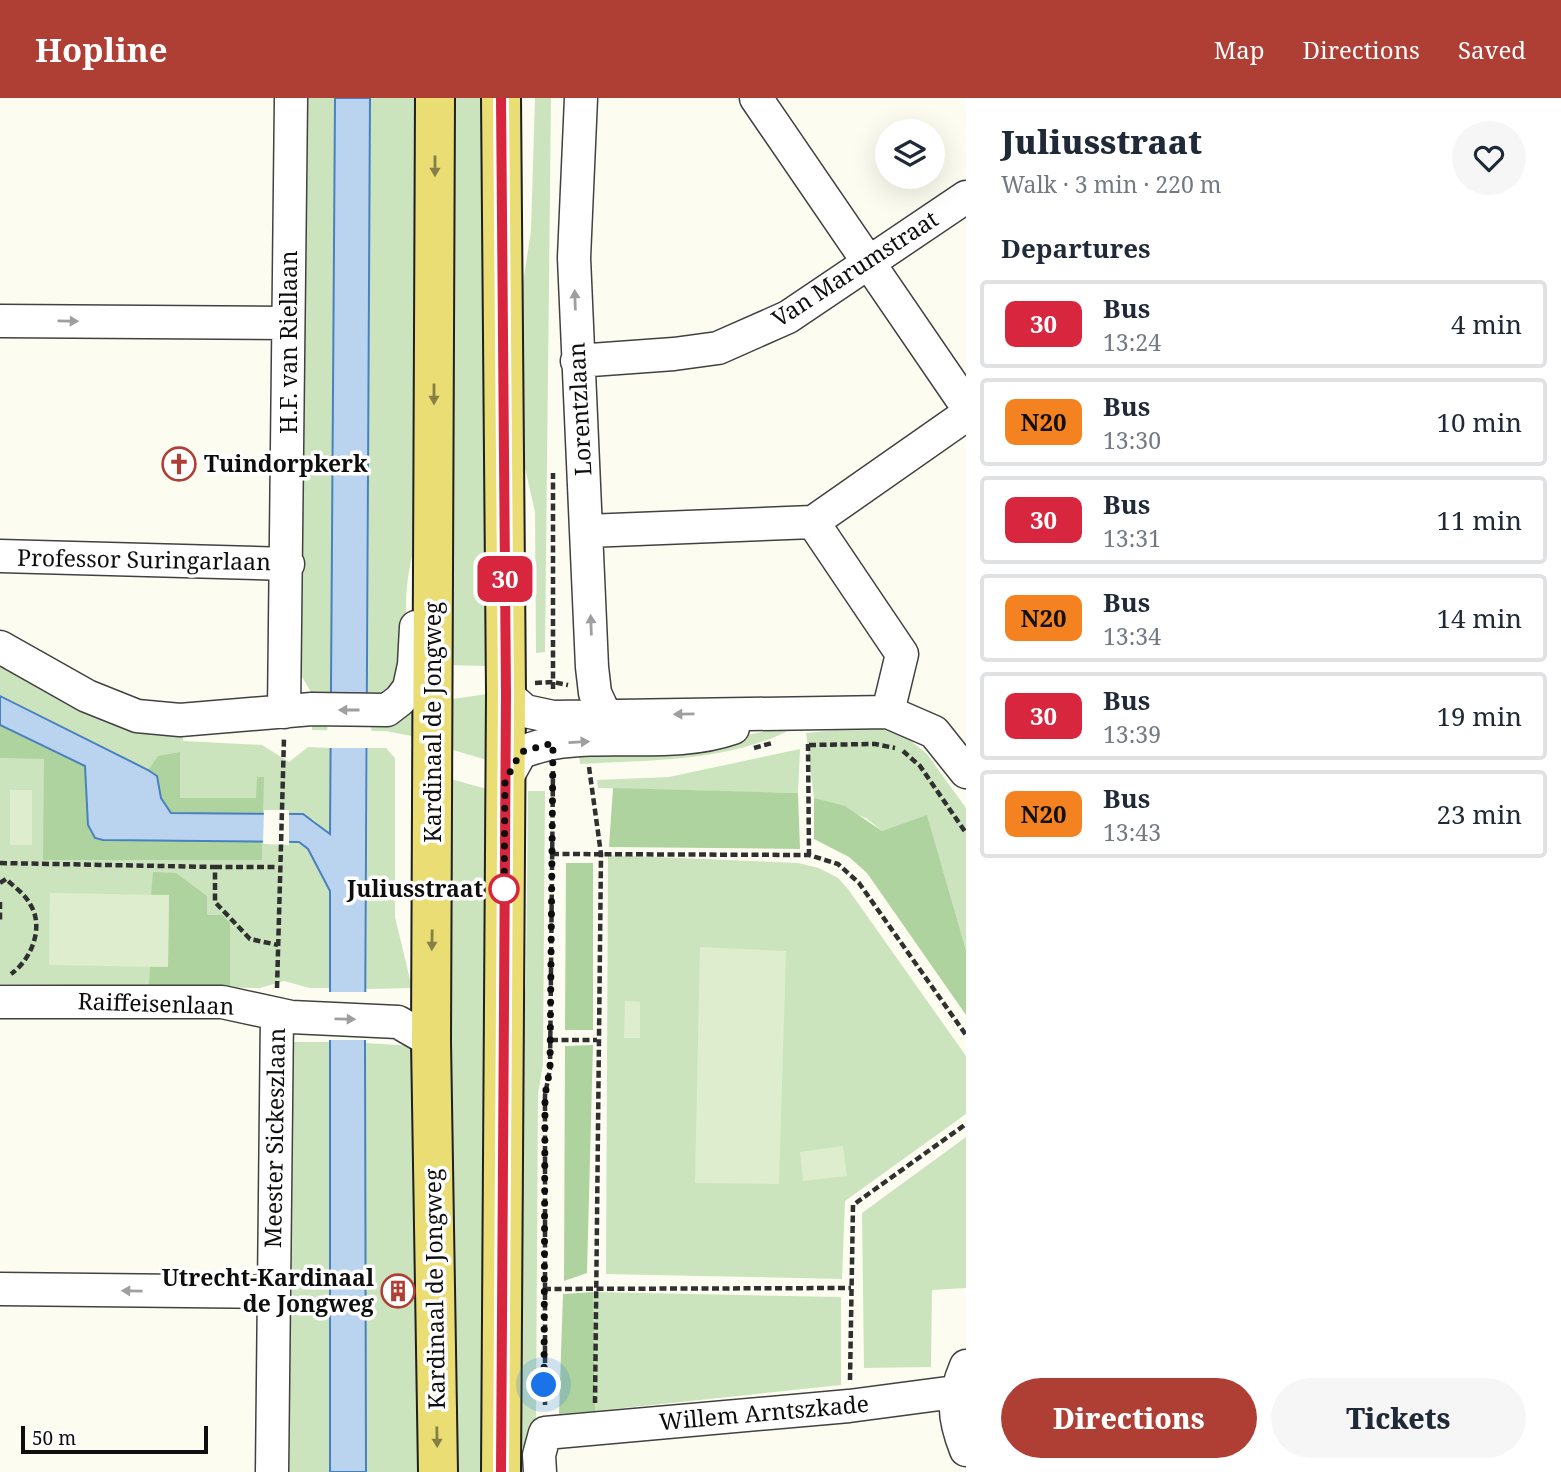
<!DOCTYPE html>
<meta charset="utf-8">
<style>
:root{--surface:#fff;--page:#f6f6f7;--text:#1f2937;--muted:#747a83;--line:#e0e1e3;--accent:#af3f34}
body{margin:0;font-family:"Noto Serif",serif;background:var(--page);color:var(--text);height:100vh;display:flex;flex-direction:column;font-size:26px;white-space:nowrap}
*{box-sizing:border-box;margin:0}
p{font-size:23px;color:var(--muted)}
.icon{flex:none;width:38px;height:38px;fill:none;stroke:currentColor;stroke-width:2;stroke-linecap:round;stroke-linejoin:round}
.map{position:relative;flex:1;overflow:hidden}
.details{display:flex;flex-direction:column;background:var(--surface);width:595px}
.details>*{flex:none}
.badge{padding:0 14px;border-radius:10px;font-size:24px;line-height:46px}
.tools{position:absolute;left:875px;top:21px;display:grid;gap:14px}
.tools a{display:grid;place-items:center;width:70px;height:70px;border-radius:50%;background:var(--surface);box-shadow:0 7px 28px #0002;font-size:35px}
.scale{position:absolute;left:21px;bottom:18px;width:187px;box-sizing:border-box;padding-left:7px;border:4px solid #0e0e0e;border-top:0;font-size:19px;line-height:24px;white-space:nowrap;color:#0e0e0e;-webkit-text-stroke:5px #fff;paint-order:stroke}
.you{position:absolute;width:35px;height:35px;margin:-18px;border:5px solid #fff;border-radius:50%;background:#1a73e8;box-shadow:0 0 0 10px #1a73e833}
.map>.badge{position:absolute;translate:-50% -50%;box-shadow:0 0 0 4px #fff}
h2{padding:0 35px;font-size:26px;line-height:63px}
.round{display:grid;place-items:center;flex:none;width:74px;height:74px;border-radius:37px;background:var(--page)}
.headline{display:flex;align-items:center;justify-content:space-between;height:119px;padding:0 35px}
h1{font-size:33px;font-weight:800;line-height:52px}
.action{display:flex;gap:14px;margin-top:auto;padding:14px 35px}
.action a{flex:1;height:80px;border-radius:42px;background:var(--accent);color:#fff;font-size:28px;font-weight:800;line-height:80px;text-align:center}
.action a+a{background:var(--page);color:var(--text)}
ul{padding:0;list-style:none}
li{display:flex;align-items:center;gap:21px;height:88px;margin:0 14px 10px;padding:0 21px;border:4px solid var(--line);border-radius:7px}
li div{flex:1}
li b{display:block;font-size:26px}
li em{font-style:normal}
li .badge{min-width:77px;font-weight:700;text-align:center}
header{display:flex;align-items:center;gap:42px;box-sizing:border-box;height:98px;padding:0 35px;background:var(--accent);color:#fff}
header strong{font-size:33px}
nav{display:flex;gap:38px;margin-inline-start:auto;font-size:24px}
main{display:flex;flex:1;min-height:0}
.map>svg:first-child{display:block}
</style>
<header>
<strong>Hopline</strong>
<nav><a>Map</a><a>Directions</a><a>Saved</a></nav>
</header>
<main>
<div class="map">
<svg width="966" height="1374" viewBox="0 0 966 1374">
<rect width="100%" height="100%" fill="#fdfcf0"/>
<!-- green -->
<path fill="#cce4bd" d="M 304,0 L 335,0 L 331,596 L 312,596 L 301,577 Z
M 370,0 L 422,0 L 418,430 C 414,449 409,469 407,488 C 402,527 418,565 388,596 L 368,596 Z
M 449,0 L 484,0 L 487,568 L 447,567 Z
M 535,0 L 551,0 L 545,554 L 536,555 L 535,414 L 521,352 L 520,204 L 531,133 Z
M 0,566 L 151,632 L 183,639 L 183,643 L 262,647 L 289,664 L 308,649 L 331,650 L 330,737 L 313,721 L 262,743 L 296,744 L 305,747 L 330,793 L 329,890 L 310,890 L 284,883 L 260,890 L 0,886 Z
M 487,596 L 487,662 L 446,650 L 446,602 Z
M 417,605 L 417,639 L 386,633 L 312,632 L 312,622 Z
M 797,628 C 734,664 651,662 580,666 L 579,655 L 689,647 Z
M 846,631 L 882,631 L 906,639 L 927,656 L 966,710 L 966,852 L 927,718 L 882,733 L 866,720 L 814,700 L 806,635 Z
M 368,650 L 386,650 L 395,660 L 395,819 L 412,890 L 366,891 Z
M 800,651 L 798,695 L 598,690 L 597,682 L 669,679 Z
M 447,680 L 487,691 L 482,1057 L 485,1374 L 447,1374 Z
M 528,693 L 545,693 L 543,966 L 538,996 L 536,1320 L 532,1353 L 514,1346 L 514,1058 L 526,883 Z
M 608,757 L 798,765 L 819,770 L 838,780 L 848,791 L 966,958 L 966,1016 L 845,1103 L 842,1181 L 606,1176 Z
M 294,944 L 329,944 L 330,1374 L 285,1374 L 291,947 Z
M 365,945 L 414,948 L 418,1374 L 366,1374 Z
M 966,1039 L 966,1190 L 932,1192 L 931,1269 L 864,1270 L 862,1115 Z
M 593,1194 L 841,1199 L 841,1287 L 595,1313 Z"/>
<!-- forest -->
<path fill="#afd39e" d="M 0,627 L 85,668 L 103,742 L 262,743 L 262,762 L 43,762 L 44,661 L 0,660 Z
M 180,654 L 180,700 L 256,700 L 257,679 L 264,679 L 263,715 L 171,715 L 161,700 L 157,678 L 148,672 L 158,658 Z
M 613,690 L 798,695 L 800,751 L 609,749 Z
M 814,700 L 845,708 L 882,733 L 927,717 L 966,852 L 966,917 L 867,775 L 849,759 L 814,741 Z
M 566,765 L 593,765 L 593,932 L 565,932 Z
M 153,774 L 176,775 L 207,798 L 207,817 L 222,817 L 230,825 L 230,889 L 149,887 L 150,868 L 168,868 L 169,798 L 151,797 Z
M 593,947 L 587,1175 L 564,1183 L 565,948 Z
M 593,1194 L 595,1313 L 559,1316 L 563,1196 Z"/>
<!-- pitch -->
<path fill="#deedce" d="M 10,692 L 32,692 L 32,747 L 10,747 Z
M 50,795 L 169,797 L 168,869 L 49,867 Z
M 700,849 L 786,853 L 779,1086 L 695,1085 Z
M 625,903 L 640,904 L 640,940 L 624,940 Z
M 843,1048 L 847,1078 L 803,1083 L 800,1054 Z"/>
<!-- water -->
<path fill="#bad4f0" stroke="#4980bf" stroke-width="2" d="M 335,0 L 370,0 L 365,945 L 366,1374 L 330,1374 L 330,793 L 308,751 L 299,744 L 103,742 L 95,740 L 88,727 L 85,668 L 0,627 L 0,598 L 148,672 L 157,678 L 161,700 L 171,715 L 303,716 L 330,736 Z"/>
<!-- pier -->
<path fill="#fdfcf0" d="M 328,596 L 372,596 L 371,650 L 327,650 Z
M 264,712 L 289,712 L 289,747 L 263,746 Z
M 325,894 L 369,894 L 369,942 L 325,942 Z"/>
<g fill="none" stroke-linecap="round" stroke-linejoin="round">
<defs>
<path id="minor" d="M 581,0 L 574,160 L 592,569 L 595,595 L 606,619
M 756,0 L 966,307
M 0,223 L 288,225
M 577,263 L 674,256 L 718,250 L 788,219 L 966,99
M 813,424 L 902,556 L 888,614
M 587,433 L 813,424 L 966,317
M 0,458 L 288,466
M 0,549 L 87,598 L 137,618 L 180,622 L 312,611 L 387,612 L 400,602 L 409,590 L 414,567 L 416,529
M 506,596 L 525,613 L 553,619 L 888,614 L 934,634 L 966,674
M 284,614 L 291,0
M 505,683 L 521,654 C 531,651 542,647 553,645 C 611,635 676,650 733,630
M 0,904 L 222,904 L 291,919 L 398,924 L 431,943
M 0,1191 L 274,1194
M 966,1268 C 952,1301 953,1319 966,1352
M 272,1374 L 277,916
M 540,1374 L 539,1357 L 545,1335 L 849,1308 L 955,1294"/>
<path id="major" d="M 435,0 L 431,943 L 438,1374
M 501,1374 L 506,596 L 501,0"/>
</defs>
<!-- minor casing -->
<use href="#minor" stroke="#414141" stroke-width="35"/>
<!-- major casing -->
<use href="#major" stroke="#1f1f1f" stroke-width="42"/>
<!-- path -->
<path stroke="#303030" stroke-width="4.5" stroke-dasharray="7 3.5" stroke-linecap="butt" d="M 535,585 L 553,584 L 568,587
M 553,591 L 553,375
M 808,646 L 809,757
M 809,647 L 875,646 L 895,650
M 754,650 L 772,645
M 903,653 L 920,668 L 966,735
M 589,669 L 601,756 L 595,1305
M 552,756 L 809,757 L 838,766 L 859,785 L 966,937
M 0,765 L 215,769 L 215,804 L 250,841 L 278,847
M 215,769 L 278,769
M 0,785 L 6,781 C 14,789 25,796 30,806 C 45,829 31,862 11,876
M 0,804 L 0,824
M 277,890 L 284,640
M 551,942 L 597,942
M 544,1191 L 851,1190
M 850,1282 L 853,1107 L 966,1026
M 545,1307 L 545,997 L 550,971 L 553,673"/>
<!-- minor -->
<use href="#minor" stroke="#fff" stroke-width="32"/>
<!-- major -->
<use href="#major" stroke="#eadd74" stroke-width="38"/>
</g>
<!-- one-way arrows -->
<defs><path id="oneway-solid" d="M-6-.8H1V-3.2L6.5 0L1 3.2V.8H-6Z" transform="scale(1.75)"/></defs>
<g fill="#878046">
<use href="#oneway-solid" transform="translate(435 68) rotate(90)"/>
<use href="#oneway-solid" transform="translate(434 296) rotate(90)"/>
<use href="#oneway-solid" transform="translate(432 842) rotate(91)"/>
<use href="#oneway-solid" transform="translate(437 1339) rotate(89)"/>
</g>
<g fill="#9f9f9f">
<use href="#oneway-solid" transform="translate(575 202) rotate(-92)"/>
<use href="#oneway-solid" transform="translate(68 223) rotate(1)"/>
<use href="#oneway-solid" transform="translate(591 527) rotate(-92)"/>
<use href="#oneway-solid" transform="translate(349 612) rotate(-180)"/>
<use href="#oneway-solid" transform="translate(684 616) rotate(179)"/>
<use href="#oneway-solid" transform="translate(579 644) rotate(-3)"/>
<use href="#oneway-solid" transform="translate(345 921) rotate(1)"/>
<use href="#oneway-solid" transform="translate(132 1193) rotate(-179)"/>
</g>
<g fill="none" stroke-linecap="round" stroke-linejoin="round">
<defs>
<path id="line" d="M 501,1374 L 506,596 L 501,0"/>
</defs>
<!-- line casing -->
<use href="#line" stroke="#fff" stroke-width="16"/>
<!-- line -->
<use href="#line" stroke="#d7263d" stroke-width="10"/>
<!-- walk -->
<path stroke="#0e0e0e" stroke-width="7" stroke-dasharray="0 12.6" d="M 504,791 L 504,801 L 505,683 L 521,654 L 553,645 L 550,971 L 545,997 L 544,1287"/>
</g>
<!-- icons -->
<defs>
<symbol id="church-ring" viewBox="-11 -11 22 22"><circle r="9.5" fill="#fff" stroke="#af3f34" stroke-width="1.5"/><path d="M-1.2-6h2.4v3.5h3.3v2.4h-3.3V6h-2.4V-.1h-3.3v-2.4h3.3Z" fill="#af3f34"/></symbol>
<symbol id="building-ring" viewBox="-11 -11 22 22"><circle r="9.5" fill="#fff" stroke="#af3f34" stroke-width="1.5"/><path d="M-4-6H4V6H1V3H-1V6H-4ZM-2.5-4.3h1.7v1.8h-1.7ZM.8-4.3h1.7v1.8H.8ZM-2.5-1h1.7V.8h-1.7ZM.8-1h1.7V.8H.8Z" fill="#af3f34"/></symbol>
</defs>
<g fill-rule="evenodd">
<use href="#church-ring" x="160" y="347" width="38" height="38"/>
<use href="#building-ring" x="379" y="1174" width="38" height="38"/>
</g>
<!-- markers -->
<circle fill="#fff" stroke="#d7263d" stroke-width="3.5" cx="504" cy="791" r="14"/>
<g text-anchor="middle" stroke-width="7" stroke-linejoin="round" paint-order="stroke">
<!-- street labels -->
<g font-size="23" fill="#0e0e0e" stroke="#fff">
<text transform="translate(855 171) rotate(-33)" y="8">Van Marumstraat</text>
<text transform="translate(289 244) rotate(-90)" y="8">H.F. van Riellaan</text>
<text transform="translate(580 311) rotate(-93)" y="8">Lorentzlaan</text>
<text transform="translate(144 462) rotate(1)" y="8">Professor Suringarlaan</text>
<text transform="translate(433 624) rotate(-90)" y="8">Kardinaal de Jongweg</text>
<text transform="translate(156 906) rotate(2)" y="8">Raiffeisenlaan</text>
<text transform="translate(275 1040) rotate(-89)" y="8">Meester Sickeszlaan</text>
<text transform="translate(435 1191) rotate(-91)" y="8">Kardinaal de Jongweg</text>
<text transform="translate(764 1315) rotate(-5)" y="8">Willem Arntszkade</text>
</g>
<!-- poi labels -->
<g font-size="23" font-weight="bold" fill="#0e0e0e" stroke="#fff" text-anchor="start">
<text x="204" y="374">Tuindorpkerk</text>
<text x="374" y="1188" text-anchor="end">Utrecht-Kardinaal<tspan x="374" dy="26">de Jongweg</tspan></text>
</g>
<!-- stop labels -->
<g font-size="23" font-weight="bold" fill="#0e0e0e" stroke="#fff" text-anchor="end">
<text x="483" y="799">Juliusstraat</text>
</g>
</g>
</svg>
<div class="tools">
<a><svg class="icon" aria-label="layers" viewBox="0 0 24 24"><path d="M12 4l9 5-9 5-9-5zM3 14l9 5 9-5"/></svg></a>
</div>
<div class="scale">50 m</div>
<div class="you" style="left:544px;top:1287px"></div>
<b class="badge" style="left:505px;top:481px;background:#d7263d;color:#fff">30</b>
</div>
<section class="details">
<div class="headline"><div><h1>Juliusstraat</h1><p>Walk · 3 min · 220 m</p></div><a class="round"><svg class="icon" aria-label="heart" viewBox="0 0 24 24"><path d="M12 20l-8-8c-3-5 5-10 8-4 3-6 11-1 8 4z"/></svg></a></div>
<h2>Departures</h2>
<ul>
<li><span class="badge" style="background:#d7263d;color:#fff">30</span><div><b>Bus</b><p>13:24</p></div><em>4 min</em></li>
<li><span class="badge" style="background:#f58220;color:#111">N20</span><div><b>Bus</b><p>13:30</p></div><em>10 min</em></li>
<li><span class="badge" style="background:#d7263d;color:#fff">30</span><div><b>Bus</b><p>13:31</p></div><em>11 min</em></li>
<li><span class="badge" style="background:#f58220;color:#111">N20</span><div><b>Bus</b><p>13:34</p></div><em>14 min</em></li>
<li><span class="badge" style="background:#d7263d;color:#fff">30</span><div><b>Bus</b><p>13:39</p></div><em>19 min</em></li>
<li><span class="badge" style="background:#f58220;color:#111">N20</span><div><b>Bus</b><p>13:43</p></div><em>23 min</em></li>
</ul>
<div class="action"><a>Directions</a><a>Tickets</a></div>
</section>
</main>
